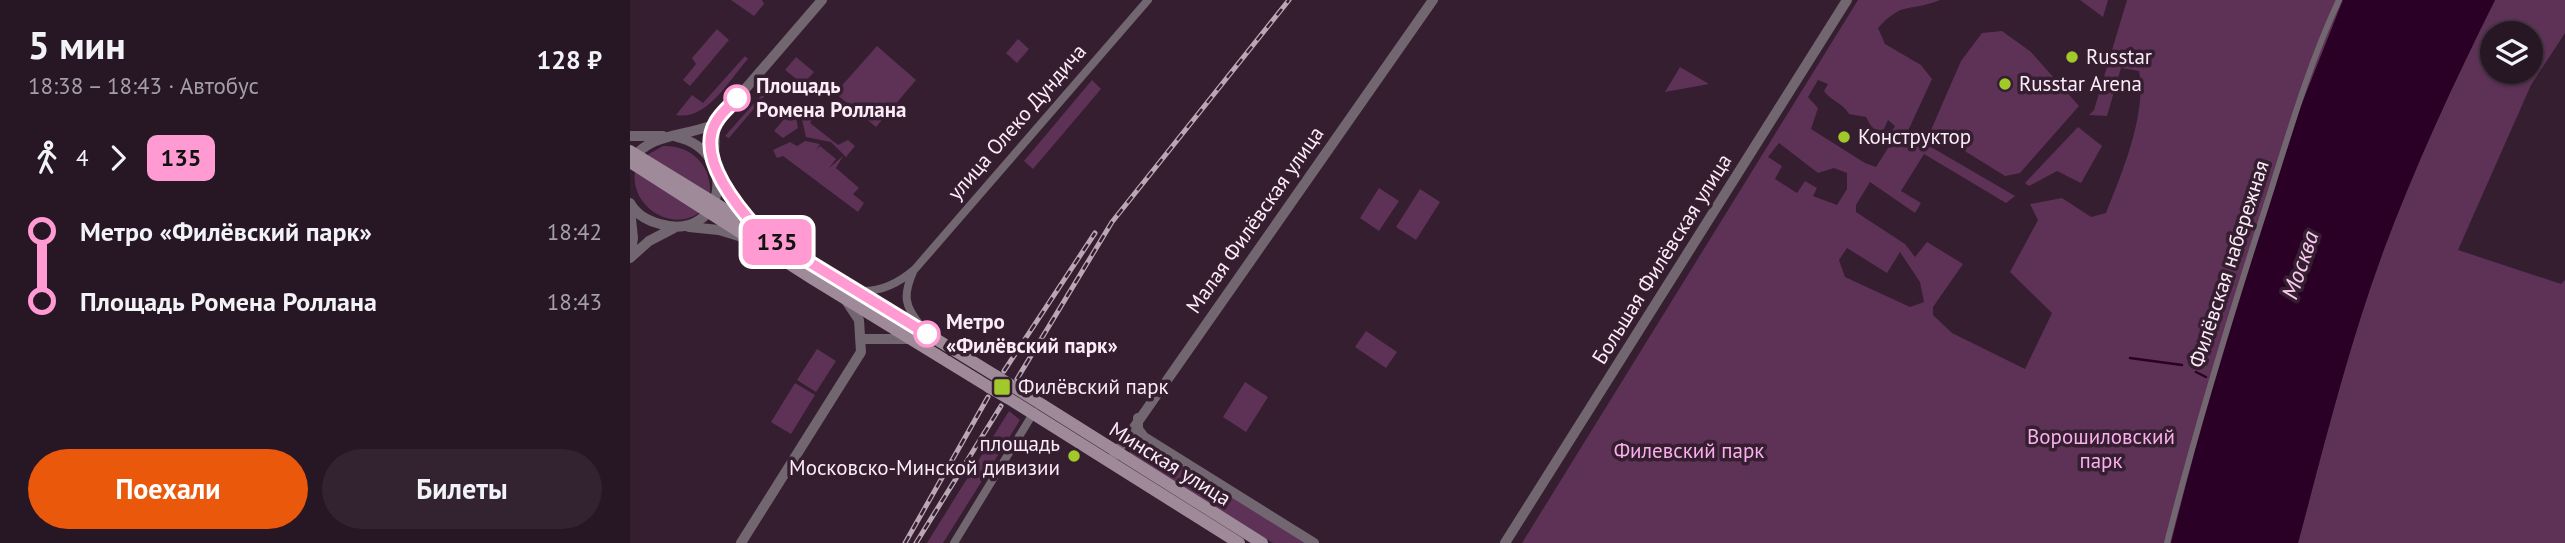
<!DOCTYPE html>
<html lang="ru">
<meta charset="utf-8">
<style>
:root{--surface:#271624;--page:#332331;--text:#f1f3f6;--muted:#a49fa6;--line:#433541;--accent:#ea580c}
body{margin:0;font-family:"PT Sans",sans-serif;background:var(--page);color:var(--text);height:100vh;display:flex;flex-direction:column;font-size:26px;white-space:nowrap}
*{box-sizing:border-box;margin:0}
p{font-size:23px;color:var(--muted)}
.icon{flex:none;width:38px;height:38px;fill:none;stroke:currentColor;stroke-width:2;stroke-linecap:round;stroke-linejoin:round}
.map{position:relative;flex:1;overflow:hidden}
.side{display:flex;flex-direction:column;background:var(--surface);width:630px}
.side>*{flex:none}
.badge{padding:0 14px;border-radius:10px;font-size:24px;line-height:46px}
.controls{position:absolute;left:1850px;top:21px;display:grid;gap:14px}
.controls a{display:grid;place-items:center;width:63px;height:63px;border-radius:50%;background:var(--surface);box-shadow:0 2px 5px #0004,0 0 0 2px var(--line);font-size:35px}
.map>.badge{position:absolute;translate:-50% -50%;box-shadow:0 0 0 4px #fff}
.legs{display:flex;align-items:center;gap:10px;height:77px;padding:0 28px;font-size:23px}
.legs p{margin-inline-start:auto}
.headline{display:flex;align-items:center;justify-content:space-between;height:119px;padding:0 28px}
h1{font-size:38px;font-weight:800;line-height:52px}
.action{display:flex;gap:14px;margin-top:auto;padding:14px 28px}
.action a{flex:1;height:80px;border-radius:42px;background:var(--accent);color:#fff;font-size:28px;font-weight:800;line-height:80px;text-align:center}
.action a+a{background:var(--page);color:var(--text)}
ul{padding:0 28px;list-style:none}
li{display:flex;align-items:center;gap:24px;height:70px;font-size:26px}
li i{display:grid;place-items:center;width:10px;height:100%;margin:0 9px;background:currentColor}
li i::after{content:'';width:18px;height:18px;margin:-9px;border:5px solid;border-radius:50%;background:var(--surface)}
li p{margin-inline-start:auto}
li:first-child i{background:linear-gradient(#0000 50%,currentColor 0)}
li:last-child i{background:linear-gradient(currentColor 50%,#0000 0)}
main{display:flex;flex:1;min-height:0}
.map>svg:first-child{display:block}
</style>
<main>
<section class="side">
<div class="headline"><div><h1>5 мин</h1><p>18:38 – 18:43 · Автобус</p></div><b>128 ₽</b></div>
<div class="legs"><svg class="icon" aria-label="walk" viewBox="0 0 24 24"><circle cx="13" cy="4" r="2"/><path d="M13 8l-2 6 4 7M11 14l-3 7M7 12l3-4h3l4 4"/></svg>4<svg class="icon" aria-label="forward" viewBox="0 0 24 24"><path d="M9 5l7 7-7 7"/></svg><b class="badge" style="background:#ff9ad2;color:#111">135</b></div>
<ul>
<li><i style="color:#ff9ad2"></i><b>Метро «Филёвский парк»</b><p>18:42</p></li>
<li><i style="color:#ff9ad2"></i><b>Площадь Ромена Роллана</b><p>18:43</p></li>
</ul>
<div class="action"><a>Поехали</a><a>Билеты</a></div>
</section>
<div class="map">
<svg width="1935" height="543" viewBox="0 0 1935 543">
<rect width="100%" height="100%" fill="#341e30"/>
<!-- green -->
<path fill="#5d3256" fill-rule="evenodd" d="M 101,0 L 132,0 L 134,4 L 124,16 Z
M 1228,0 L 1310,0 C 1277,13 1274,0 1248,28 L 1255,44 L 1291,65 L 1302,79 L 1277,133 L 1385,196 L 1376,203 L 1294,154 L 1271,191 L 1291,203 L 1285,213 L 1240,182 L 1226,205 L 1226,212 L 1275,244 L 1285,257 L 1297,242 L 1333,264 L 1303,307 L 1303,315 L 1322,333 L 1395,369 L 1422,313 L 1380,272 L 1408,220 L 1400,204 L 1432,198 L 1461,217 L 1476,213 C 1492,173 1517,114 1509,71 L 1491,68 L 1477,116 L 1459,115 L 1464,110 L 1497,0 L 1713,0 L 1671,106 L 1583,380 L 1541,543 L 892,543 ZM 1188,80 L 1198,84 L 1194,91 C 1201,101 1213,103 1219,114 L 1236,117 L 1242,128 L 1253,131 L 1258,120 L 1265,126 L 1259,135 L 1260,145 L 1246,167 L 1235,163 L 1181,129 L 1188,108 L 1178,97 ZM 1149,143 L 1188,173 L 1204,168 L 1217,173 L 1217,189 L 1207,205 L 1183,196 L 1187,188 L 1175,181 L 1167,193 L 1145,179 L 1152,166 L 1138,157 ZM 1217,248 L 1257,273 L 1270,252 L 1290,282 L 1294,302 L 1280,307 L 1215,277 L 1209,260 Z
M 1450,0 L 1478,0 L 1473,17 Z
M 1865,0 L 1935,0 L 1935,33 L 1901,85 L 1828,250 L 1931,284 L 1935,280 L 1935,543 L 1668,543 C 1694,446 1718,347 1753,252 C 1785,166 1824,82 1865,0 ZM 1862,33 L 1900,33 L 1900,72 L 1862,72 Z
M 87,29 L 99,40 L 60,86 L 53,80 L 66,64 L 62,58 Z
M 1372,31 L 1401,52 L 1449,106 L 1390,173 L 1375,176 L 1301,130 L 1331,61 L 1352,33 Z
M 388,39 L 399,49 L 387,63 L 376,53 Z
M 247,46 L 286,80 L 246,127 L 193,83 L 195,80 L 208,90 Z
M 115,56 L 118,59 C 99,80 77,121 46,115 L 62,95 L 73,103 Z
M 166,57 L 184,72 L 173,84 L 155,70 Z
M 1050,67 L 1079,84 L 1035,92 Z
M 462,80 L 471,89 L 403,169 L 394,161 Z
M 142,83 L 144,85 L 99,138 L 95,136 Z
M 178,105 L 187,113 L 180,123 L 208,145 L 218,140 L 225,146 L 216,157 L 201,142 L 176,137 L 169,106 L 174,109 Z
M 164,107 L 168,128 L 153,138 L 144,131 Z
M 1448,127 L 1472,146 L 1451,183 L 1427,171 L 1399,186 L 1395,183 Z
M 175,141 L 190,144 L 186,150 L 190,146 L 206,159 L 199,168 L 213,156 L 206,168 L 229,188 L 223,194 L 234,203 L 228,212 L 153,156 L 147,158 L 143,150 L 160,142 L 167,146 Z
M 33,146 C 62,145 82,166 80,194 L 17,155 Z
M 5,172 L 71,211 C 45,234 0,208 5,172 Z
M 749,188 L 769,201 L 749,231 L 730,218 Z
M 790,189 L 810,202 L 786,240 L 766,227 Z
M 736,331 L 767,352 L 756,368 L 725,347 Z
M 187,349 L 206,361 L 186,392 L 167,380 Z
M 615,382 L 638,397 L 616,432 L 593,417 Z
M 165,383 L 185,395 L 161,434 L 141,422 Z
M 379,411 L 390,420 L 313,543 L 297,543 Z
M 507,439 L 513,440 L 675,543 L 643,543 L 500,455 L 500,446 Z"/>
<!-- water -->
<path fill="#2b0026" d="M 1713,0 L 1865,0 C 1824,82 1785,166 1753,252 C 1718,347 1694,446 1668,543 L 1541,543 L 1583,380 L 1671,106 Z"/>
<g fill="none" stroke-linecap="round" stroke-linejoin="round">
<!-- stream -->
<path stroke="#2b0026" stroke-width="2.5" d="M 1500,358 L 1552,365
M 1566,372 L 1576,377"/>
<!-- pedestrian -->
<path stroke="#726670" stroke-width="6" d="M 1537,543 C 1566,429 1600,317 1636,206 C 1658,137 1678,66 1709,0"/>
<!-- minor -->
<path stroke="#726670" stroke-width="8" d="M 283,272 C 273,295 274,306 291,326
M 230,291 C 251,292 269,283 285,269 L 518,0
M 324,543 L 404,412"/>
<!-- tertiary -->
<path stroke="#726670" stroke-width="10" d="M 0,136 L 33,136
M 1,161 C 20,132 56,137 85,124 L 192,0
M 84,162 L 85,124
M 89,175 L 124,225
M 0,203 C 6,214 18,221 30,224 C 94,243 111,152 47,137
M 0,209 L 3,238 L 0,257
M 59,227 L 89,230 L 112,237
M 0,258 L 19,241 L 44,228
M 233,339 L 279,339
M 508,418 L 508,429 L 514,437 L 684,543
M 484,456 L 803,0
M 111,543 L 231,352 L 229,320 L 217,302
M 875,543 L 1217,0"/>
<!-- secondary -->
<path stroke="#9e8a99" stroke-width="12" d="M 0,151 L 366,376
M 0,162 L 183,279 L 359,387
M 384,387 L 632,543
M 378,398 L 609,543"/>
<defs>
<path id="rail" d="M 374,371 L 465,233
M 387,379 L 482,222 L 659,0
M 275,543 L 358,397
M 286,543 L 371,406"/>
</defs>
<!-- rail casing -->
<use href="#rail" stroke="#b9a7b5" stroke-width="5"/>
<!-- rail -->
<use href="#rail" stroke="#341e30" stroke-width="2.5" stroke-dasharray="8" stroke-linecap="butt"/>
<!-- secondary-bridge -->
<path stroke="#9e8a99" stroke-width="12" d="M 366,376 L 384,387
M 359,387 L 378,398"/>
</g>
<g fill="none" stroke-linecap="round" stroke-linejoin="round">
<defs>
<path id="line-1" d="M 107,98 C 101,105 91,113 86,122 C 65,157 108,208 130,232 L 297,334"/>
</defs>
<!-- line-1 casing -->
<use href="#line-1" stroke="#fff" stroke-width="16"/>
<!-- line-1 -->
<use href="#line-1" stroke="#ff9ad2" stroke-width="10"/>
</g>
<!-- markers -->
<g fill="#a1c929" stroke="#341e30" stroke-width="2.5">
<circle cx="1442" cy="57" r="7"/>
<circle cx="1375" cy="84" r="7"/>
<circle cx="1214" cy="137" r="7"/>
<rect x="363" y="378" width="18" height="18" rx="3.5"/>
<circle cx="444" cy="456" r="7"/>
</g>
<g fill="#fff" stroke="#ff9ad2" stroke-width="3.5">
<circle cx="107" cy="98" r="12"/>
<circle cx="297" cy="334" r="12"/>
</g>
<g text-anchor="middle" stroke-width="7" stroke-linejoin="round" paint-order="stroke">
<!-- poi labels -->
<g font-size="21" fill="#fcecf8" stroke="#341e30" text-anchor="start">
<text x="1456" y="64">Russtar</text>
<text x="1389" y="91">Russtar Arena</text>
<text x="1228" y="144">Конструктор</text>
<text x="388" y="394">Филёвский парк</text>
<text x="430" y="451" text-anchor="end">площадь<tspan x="430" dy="24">Московско-Минской дивизии</tspan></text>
</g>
<!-- stop labels -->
<g font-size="21" font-weight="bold" fill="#fcecf8" stroke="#341e30" text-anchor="start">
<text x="126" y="93">Площадь<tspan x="126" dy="24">Ромена Роллана</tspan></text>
<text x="316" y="329">Метро<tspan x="316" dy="24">«Филёвский парк»</tspan></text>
</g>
<!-- street labels -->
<g font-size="21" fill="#fcecf8" stroke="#341e30">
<text transform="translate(387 122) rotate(-49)" y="7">улица Олеко Дундича</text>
<text transform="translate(625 220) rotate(-55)" y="7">Малая Филёвская улица</text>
<text transform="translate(1032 259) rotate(-58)" y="7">Большая Филёвская улица</text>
<text transform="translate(1599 264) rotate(-72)" y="7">Филёвская набережная</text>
<text transform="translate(540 464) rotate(32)" y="7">Минская улица</text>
</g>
<!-- park labels -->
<g font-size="21" fill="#fbafed" stroke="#341e30">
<text x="1471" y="444">Ворошиловский<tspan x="1471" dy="24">парк</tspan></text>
<text x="1059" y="458">Филевский парк</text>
</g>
<!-- water labels -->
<g font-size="23" font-style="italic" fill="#f9cbf0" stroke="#341e30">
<text transform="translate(1670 265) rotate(-71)" y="8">Москва</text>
</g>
</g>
</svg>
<div class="controls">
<a><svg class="icon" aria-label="layers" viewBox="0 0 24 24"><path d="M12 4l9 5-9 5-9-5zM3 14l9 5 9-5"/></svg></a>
</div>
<b class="badge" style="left:147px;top:242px;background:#ff9ad2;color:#111">135</b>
</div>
</main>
